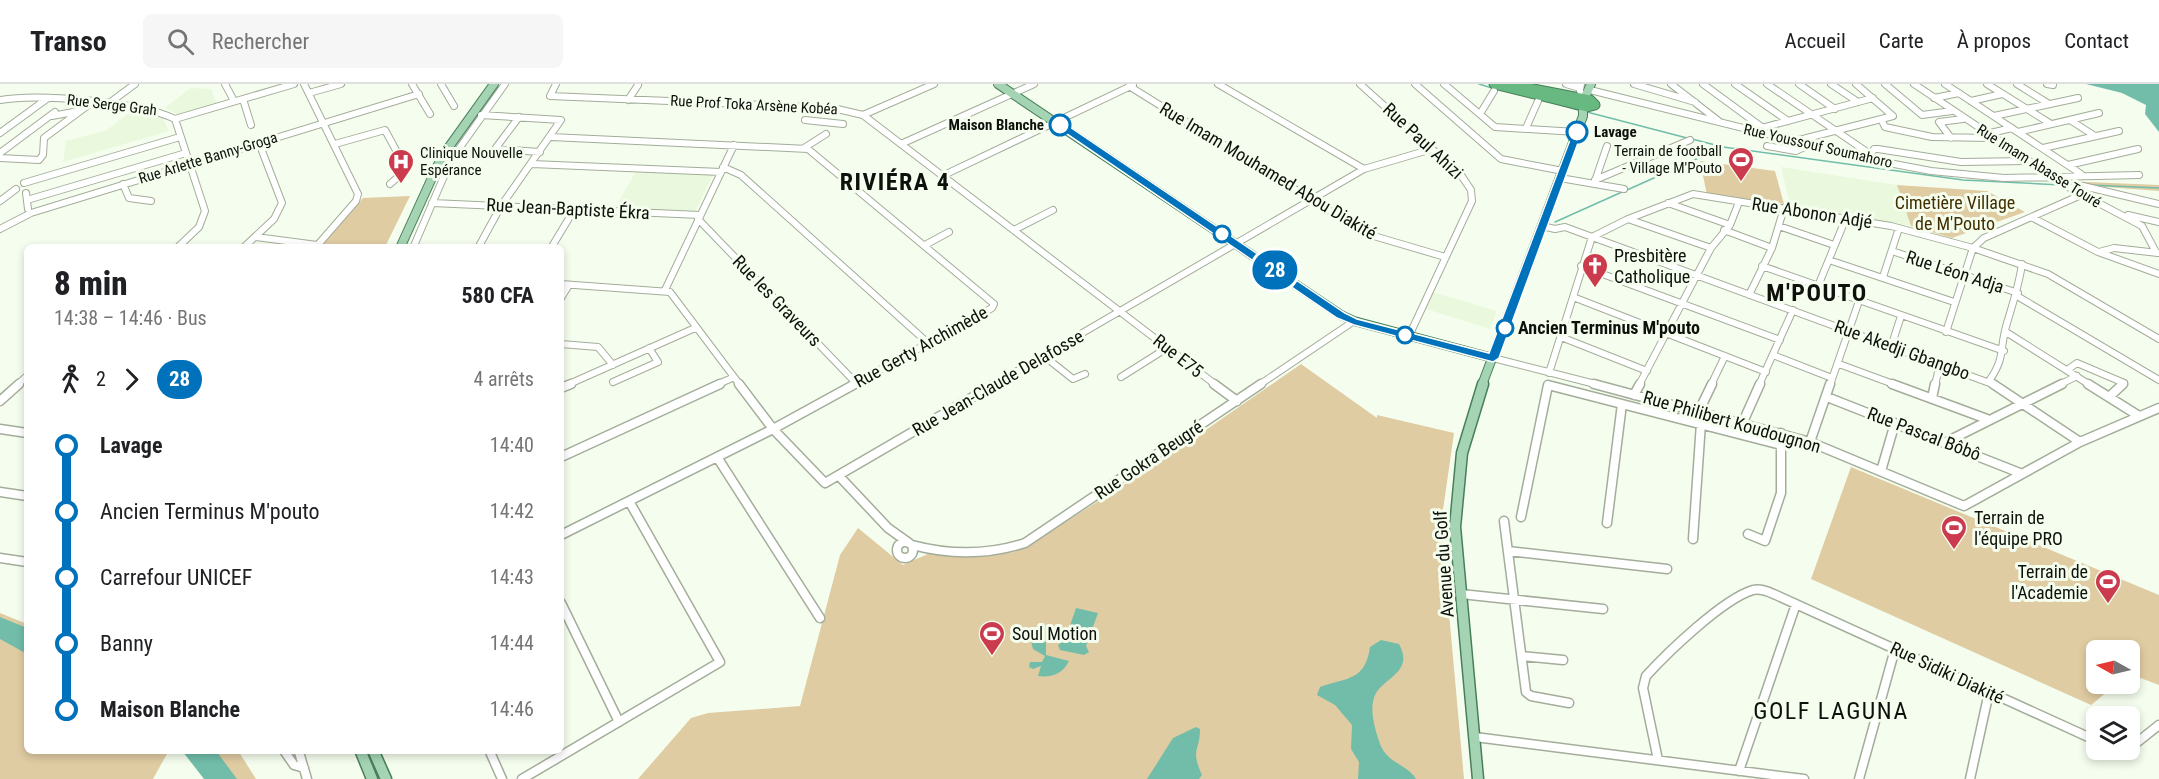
<!DOCTYPE html>
<html lang="fr">
<meta charset="utf-8">
<style>
:root{--surface:#fff;--page:#f6f6f6;--text:#202124;--muted:#757577;--line:#e0e0e0}
body{margin:0;font-family:"Roboto Condensed",sans-serif;background:var(--page);color:var(--text);height:100vh;display:flex;flex-direction:column;font-size:22px;white-space:nowrap}
*{box-sizing:border-box;margin:0}
p{font-size:20px;color:var(--muted)}
.icon{flex:none;width:33px;height:33px;fill:none;stroke:currentColor;stroke-width:2;stroke-linecap:round;stroke-linejoin:round}
.map{position:relative;flex:1;overflow:hidden}
.details{position:absolute;left:24px;top:160px;width:540px;height:510px;display:flex;flex-direction:column;background:var(--surface);border-radius:9px;box-shadow:0 3px 9px #0003}
.details>*{flex:none}
.badge{padding:0 12px;border-radius:20px;font-size:21px;line-height:39px}
.needle{width:39px;rotate:278deg}
.controls{position:absolute;left:2086px;top:556px;display:grid;gap:12px}
.controls a{display:grid;place-items:center;width:54px;height:54px;border-radius:9px;background:var(--surface);box-shadow:0 3px 9px #0003;font-size:30px}
.map>.badge{position:absolute;translate:-50% -50%;box-shadow:0 0 0 3px #fff}
.legs{display:flex;align-items:center;gap:9px;height:66px;padding:0 30px;font-size:20px}
.legs p{margin-inline-start:auto}
.head{display:flex;align-items:center;justify-content:space-between;height:102px;padding:0 30px}
h1{font-size:33px;font-weight:800;line-height:45px}
ul{padding:0 30px;list-style:none}
li{display:flex;align-items:center;gap:21px;height:66px;font-size:22px}
li i{display:grid;place-items:center;width:9px;height:100%;margin:0 8px;background:currentColor}
li i::after{content:'';width:15px;height:15px;margin:-8px;border:4px solid;border-radius:50%;background:var(--surface)}
li p{margin-inline-start:auto}
li:first-child i{background:linear-gradient(#0000 50%,currentColor 0)}
li:last-child i{background:linear-gradient(currentColor 50%,#0000 0)}
header{display:flex;align-items:center;gap:36px;box-sizing:border-box;height:84px;padding:0 30px;background:var(--surface);border-bottom:2px solid var(--line)}
header strong{font-size:28px}
nav{display:flex;gap:33px;margin-inline-start:auto;font-size:21px}
.search{width:420px;height:54px;background:var(--page);display:flex;align-items:center;gap:15px;box-sizing:border-box;padding:0 21px;border-radius:9px;color:var(--muted);font-size:22px}
.map>svg:first-child{display:block}
</style>
<header>
<strong>Transo</strong>
<div class="search"><svg class="icon" aria-label="search" viewBox="0 0 24 24"><circle cx="10" cy="10" r="6"/><path d="M15 15l6 6"/></svg>Rechercher</div>
<nav><a>Accueil</a><a>Carte</a><a>À propos</a><a>Contact</a></nav>
</header>
<div class="map">
<svg width="2159" height="695" viewBox="0 0 2159 695">
<rect width="100%" height="100%" fill="#f5feee"/>
<!-- built -->
<path fill="#eaf9de" d="M 190,4 L 211,5 L 217,20 L 179,31 L 165,24 Z
M 131,27 L 162,32 L 169,47 L 63,78 L 66,57 L 107,46 Z
M 1781,83 L 1897,101 L 1911,142 L 1790,122 Z
M 636,87 L 713,91 L 695,128 L 615,124 Z
M 1433,208 L 1497,227 L 1490,245 L 1426,225 Z"/>
<!-- green -->
<path fill="#e0cca3" d="M 1700,77 L 1775,87 L 1784,120 L 1707,111 Z
M 2063,97 L 2159,101 L 2159,107 L 2065,100 Z
M 1897,101 L 1987,107 L 2025,128 L 1952,154 L 1911,142 Z
M 410,112 L 385,163 L 319,164 L 363,114 Z
M 1301,280 L 1377,334 L 1377,331 L 1454,349 L 1441,440 L 1464,695 L 638,695 L 691,634 L 708,629 L 800,622 L 840,471 L 858,444 L 903,481 L 928,470 L 981,472 L 1014,468 L 1042,453 L 1158,379 Z
M 1851,383 L 2159,511 L 2159,601 L 2130,590 L 2130,567 L 2097,567 L 2097,600 L 2117,600 L 2091,621 L 1811,495 Z
M 0,529 L 27,540 L 27,668 L 168,668 L 153,695 L 0,695 Z
M 204,668 L 239,668 L 256,695 L 222,695 Z"/>
<!-- water -->
<path fill="#71bdaa" d="M 2086,0 L 2159,0 L 2159,48 L 2145,30 L 2146,21 L 2122,9 Z
M 1076,524 L 1098,529 L 1086,562 L 1089,568 L 1084,571 L 1060,566 L 1058,561 L 1065,556 Z
M 0,533 L 27,544 L 27,570 L 0,555 Z
M 1032,549 L 1035,554 L 1046,558 L 1046,571 L 1069,577 C 1063,590 1051,594 1038,592 L 1041,582 L 1033,585 L 1029,583 L 1030,578 L 1042,578 L 1045,572 L 1033,565 L 1029,550 Z
M 1381,556 L 1399,560 C 1414,587 1386,593 1376,609 C 1368,624 1375,645 1380,660 C 1388,680 1407,680 1416,695 L 1358,695 L 1359,678 L 1351,665 L 1352,641 L 1335,621 L 1317,611 L 1320,603 C 1348,593 1365,597 1370,563 Z
M 1196,643 L 1200,645 C 1200,668 1190,664 1202,691 L 1199,695 L 1147,695 L 1173,654 Z
M 183,668 L 217,668 L 237,695 L 204,695 Z"/>
<g fill="none" stroke-linecap="round" stroke-linejoin="round">
<!-- stream -->
<path stroke="#71bdaa" stroke-width="1.5" d="M 1479,0 L 1492,4
M 1554,19 L 1578,26
M 1587,28 L 1687,54
M 1692,55 L 1723,63 L 1963,96 L 2061,101
M 2089,101 L 2159,104
M 1627,106 L 1721,64
M 1555,138 L 1622,108"/>
<defs>
<path id="minor-far1" d="M 225,0 L 234,17
M 304,0 L 358,110 L 356,117 L 315,164
M 412,0 L 430,30
M 441,0 L 454,22
M 556,0 L 550,12 L 833,24 L 863,31 L 1216,301
M 1218,0 L 1364,85
M 1360,0 L 1461,91 L 1471,106 L 1472,117 L 1409,252
M 1415,0 L 1501,75 L 1563,87
M 1444,0 L 1495,43 L 1577,48
M 1566,0 L 1580,4
M 1581,0 L 1580,7 L 1584,15
M 1634,0 L 1695,18
M 1671,0 L 1720,38
M 1703,0 L 1763,44
M 1735,0 L 1788,37
M 1767,0 L 1870,70
M 1799,0 L 1835,25
M 1831,0 L 1858,18
M 1885,0 L 1922,31 L 1952,27
M 1914,0 L 2070,104 L 2142,142 L 2156,168
M 1945,0 L 2081,90
M 1987,0 L 2051,40
M 2017,0 L 2049,20
M 2047,0 L 2053,1
M 1129,2 L 1367,150 L 1445,173
M 1590,6 L 1868,75 L 1931,87 L 2004,94 L 2139,91
M 309,9 L 341,0
M 1934,14 L 1959,9
M 243,15 L 251,41
M 0,16 C 39,9 140,18 175,35 L 205,127 L 199,143 L 177,164
M 628,16 L 638,1
M 1971,17 L 2002,10
M 108,20 L 135,0
M 1480,30 L 1494,7
M 863,31 L 934,0
M 52,32 L 79,27
M 1994,32 L 2078,14
M 519,33 L 495,65 L 540,68
M 175,35 L 294,0
M 1881,35 L 1885,43 L 1932,53 L 1991,54
M 805,36 L 843,40
M 2070,36 L 2095,52
M 1526,44 L 1538,17
M 1754,46 L 1873,14
M 2018,48 L 2099,29
M 0,49 L 48,14
M 1986,50 L 2012,44
M 551,53 L 808,65 L 994,220 L 992,224 L 852,301
M 1951,54 L 1939,38 L 1963,35
M 1799,56 L 1893,32 L 1856,0
M 335,60 L 385,46 L 403,79 L 398,93 L 390,100
M 901,60 L 1034,0
M 1767,62 L 1796,67 L 1811,60
M 804,64 L 826,50
M 2043,64 L 2119,47
M 0,69 L 55,28
M 0,74 L 39,76 L 43,71 L 44,54 L 91,19
M 1868,75 L 1874,65 L 1878,65 L 1961,78 L 2027,77
M 532,80 L 721,88
M 2068,81 L 2138,65
M 723,83 L 741,91 L 928,259
M 942,92 L 1133,1
M 1560,94 L 1624,105
M 1595,96 L 1690,56
M 1595,97 L 1607,62
M 24,99 L 180,53
M 123,100 L 129,114 L 151,117
M 2070,104 L 2083,102 L 2159,120
M 26,109 L 28,125
M 27,116 L 186,69
M 0,117 L 16,105
M 432,119 L 700,131
M 1668,119 L 1730,141
M 2128,131 L 2159,138
M 2033,134 L 2098,168 L 2159,190
M 698,135 L 856,299
M 1628,135 L 1711,164
M 1542,142 L 1555,145 L 1565,143 L 1995,301
M 1779,142 L 1834,161
M 0,145 L 31,129 L 419,10
M 1014,146 L 1053,126
M 1724,146 L 1772,164
M 256,153 L 317,161
M 925,161 L 949,148
M 243,164 L 274,135 L 282,119 L 259,59
M 413,164 L 451,76 L 505,0
M 478,164 L 501,122 L 561,36 L 481,31
M 551,164 L 574,126
M 1892,167 L 2018,209
M 2099,168 L 2114,164 L 2158,169
M 1829,176 L 1954,218
M 1581,182 L 1780,256
M 1762,182 L 2004,267
M 1883,193 L 1899,144
M 561,200 L 670,208 L 740,301
M 1818,202 L 1846,134
M 665,206 L 734,61
M 1749,211 L 1772,164 L 1784,124
M 2017,212 L 2159,296
M 1573,213 L 1766,288
M 561,214 L 569,201
M 1946,248 L 1973,164 L 1984,154 L 2081,111
M 2006,248 L 2090,301
M 1561,253 L 1647,287
M 561,260 L 598,263 L 613,281
M 1891,263 L 1901,232
M 1773,271 L 1832,294
M 1044,272 L 1073,295 L 1085,290
M 1493,274 L 1599,301
M 1839,280 L 1896,301
M 2067,286 L 2077,279 L 2124,299 L 2122,301
M 1549,289 L 1592,153 L 1628,135 L 1693,110 L 1891,142 L 1973,164 L 2048,190 L 2159,255
M 1121,293 L 1167,264
M 1989,297 C 2006,273 1999,265 2007,239 C 2013,219 2019,201 2022,180
M 613,298 L 658,278 L 649,264
M 17,301 L 27,292
M 567,301 L 695,244
M 716,301 L 732,294
M 993,301 L 1364,85 L 1432,65
M 1259,301 L 1354,237
M 1639,301 L 1711,164 L 1730,141 L 1739,118
M 1711,301 L 1725,272
M 1759,301 L 1793,226
M 1830,301 L 1859,217
M 1935,301 L 1940,280
M 2059,301 L 2077,292"/>
<path id="minor" d="M 739,300 L 773,345 L 825,399 L 995,300
M 1214,300 L 1237,317
M 1594,300 L 1810,358 L 1964,422 L 2080,358 L 2159,324
M 1892,300 L 1987,335
M 1993,300 L 2080,358
M 2088,300 L 2139,332
M 561,304 L 571,300
M 1634,311 L 1640,300
M 2110,312 L 2123,300
M 1827,313 L 2020,389
M 1932,314 L 1935,300
M 0,317 L 19,300
M 1699,327 L 1712,300
M 1743,338 L 1760,300
M 0,345 L 27,349
M 1810,358 L 1830,300
M 1946,358 L 2062,300
M 561,373 L 720,300
M 717,373 L 820,534
M 1881,387 L 1895,339
M 839,392 L 888,444 L 909,459
M 0,408 L 27,412
M 1521,433 L 1548,301 L 1781,361
M 1504,437 L 1526,608 L 1531,612 L 1569,619
M 1607,439 L 1622,320
M 1748,450 L 1765,457 L 1781,409 L 1781,349
M 561,451 L 773,345 L 855,300
M 1693,455 L 1701,339
M897 466a8 8 0 1 1 16 0a8 8 0 1 1-16 0Z
M 912,461 C 950,471 988,471 1025,459 L 1261,300
M 1508,467 L 1667,485
M 0,474 L 27,478
M 1461,510 L 1603,525
M 561,519 L 619,638
M 1522,572 L 1563,576
M 1475,653 L 1804,695
M 2130,664 L 2159,641
M 285,668 L 294,681 L 304,684
M 299,668 L 307,695
M 490,668 L 502,695
M 1658,676 L 1643,604 L 1646,592 C 1668,568 1723,515 1753,506 C 1761,504 1769,508 1776,511 L 2097,657
M 1739,687 L 1796,520
M 522,695 L 720,578 L 629,417
M 1859,695 L 1895,565
M 1970,695 L 1989,608"/>
<path id="major-far1" d="M 998,0 L 1341,231 L 1354,237 L 1493,274
M 1584,15 L 1591,0
M 400,164 L 441,74 L 494,0
M 1482,301 L 1583,32 L 1583,22"/>
<path id="major" d="M 361,668 L 372,695
M 374,668 L 386,695
M 1478,695 L 1455,443 L 1462,369 L 1483,300"/>
<path id="highway" d="M 1494,0 L 1587,23 L 1595,21 L 1590,16 L 1508,0"/>
</defs>
<!-- minor-far1 casing -->
<use href="#minor-far1" stroke="#a3ad9a" stroke-width="8"/>
<!-- minor casing -->
<use href="#minor" stroke="#a3ad9a" stroke-width="11"/>
<!-- major-far1 casing -->
<use href="#major-far1" stroke="#487e58" stroke-width="10"/>
<!-- major casing -->
<use href="#major" stroke="#487e58" stroke-width="13"/>
<!-- highway casing -->
<use href="#highway" stroke="#487e58" stroke-width="11"/>
<!-- minor-far1 -->
<use href="#minor-far1" stroke="#fff" stroke-width="6"/>
<!-- minor -->
<use href="#minor" stroke="#fff" stroke-width="8"/>
<!-- major-far1 -->
<use href="#major-far1" stroke="#a4d4b4" stroke-width="8"/>
<!-- major -->
<use href="#major" stroke="#a4d4b4" stroke-width="10"/>
<!-- highway -->
<use href="#highway" stroke="#68b882" stroke-width="9"/>
</g>
<!-- line-1 -->
<path fill="#0072bc" stroke="#fff" stroke-width="1.5" d="M 1057,39 L 1064,39 L 1345,229 L 1357,235 L 1489,269 L 1573,48 L 1577,45 L 1582,48 L 1499,274 L 1493,278 L 1354,241 L 1337,234 L 1057,43 Z"/>
<!-- icons -->
<defs>
<symbol id="stadium-pin" viewBox="-11 -11 22 30"><path d="M0 17L-7.5 6A9.5 9.5 0 1 1 7.5 6Z" fill="#cb3a4d" stroke="#f5feee"/><path d="M0-5a6.5 5 0 1 0 0 10a6.5 5 0 1 0 0-10ZM-3.5-1.8h7v3.6h-7Z" fill="#fff"/></symbol>
<symbol id="hospital-pin" viewBox="-11 -11 22 30"><path d="M0 17L-7.5 6A9.5 9.5 0 1 1 7.5 6Z" fill="#cb3a4d" stroke="#f5feee"/><path d="M-5-5h3v3.5h4V-5h3V5h-3V1.5h-4V5h-3Z" fill="#fff"/></symbol>
<symbol id="church-pin" viewBox="-11 -11 22 30"><path d="M0 17L-7.5 6A9.5 9.5 0 1 1 7.5 6Z" fill="#cb3a4d" stroke="#f5feee"/><path d="M-1.2-6h2.4v3.5h3.3v2.4h-3.3V6h-2.4V-.1h-3.3v-2.4h3.3Z" fill="#fff"/></symbol>
</defs>
<g fill-rule="evenodd">
<use href="#stadium-pin" x="1726" y="61" width="30" height="40"/>
<use href="#hospital-pin" x="386" y="63" width="30" height="40"/>
<use href="#church-pin" x="1580" y="167" width="30" height="40"/>
<use href="#stadium-pin" x="1939" y="429" width="30" height="40"/>
<use href="#stadium-pin" x="2093" y="483" width="30" height="40"/>
<use href="#stadium-pin" x="977" y="535" width="30" height="40"/>
</g>
<!-- markers -->
<g fill="#fff" stroke="#0072bc" stroke-width="3">
<circle cx="1060" cy="41" r="10"/>
<circle cx="1577" cy="48" r="10"/>
<circle cx="1222" cy="150" r="8"/>
<circle cx="1505" cy="244" r="8"/>
<circle cx="1405" cy="251" r="8"/>
</g>
<g text-anchor="middle" stroke-width="6" stroke-linejoin="round" paint-order="stroke">
<!-- far-street labels -->
<g font-size="15" fill="#0e110b" stroke="#f5feee">
<text transform="translate(112 21) rotate(7)" y="5">Rue Serge Grah</text>
<text transform="translate(754 21) rotate(3)" y="5">Rue Prof Toka Arsène Kobéa</text>
<text transform="translate(1818 62) rotate(13)" y="5">Rue Youssouf Soumahoro</text>
<text transform="translate(208 74) rotate(-17)" y="5">Rue Arlette Banny-Groga</text>
<text transform="translate(2039 82) rotate(32)" y="5">Rue Imam Abasse Touré</text>
</g>
<!-- far-stop labels -->
<g font-size="15" font-weight="bold" fill="#0e110b" stroke="#f5feee" text-anchor="end">
<text x="1044" y="46">Maison Blanche</text>
<text x="1594" y="53" text-anchor="start">Lavage</text>
</g>
<!-- far-poi labels -->
<g font-size="15" fill="#0e110b" stroke="#f5feee" text-anchor="end">
<text x="1722" y="72">Terrain de football<tspan x="1722" dy="17">- Village M'Pouto</tspan></text>
<text x="420" y="74" text-anchor="start">Clinique Nouvelle<tspan x="420" dy="17">Espérance</tspan></text>
</g>
<!-- street labels -->
<g font-size="18" fill="#0e110b" stroke="#f5feee">
<text transform="translate(1423 57) rotate(43)" y="6">Rue Paul Ahizi</text>
<text transform="translate(1268 87) rotate(31)" y="6">Rue Imam Mouhamed Abou Diakité</text>
<text transform="translate(568 125) rotate(3)" y="6">Rue Jean-Baptiste Ékra</text>
<text transform="translate(1812 129) rotate(9)" y="6">Rue Abonon Adjé</text>
<text transform="translate(1955 188) rotate(18)" y="6">Rue Léon Adja</text>
<text transform="translate(777 217) rotate(46)" y="6">Rue les Graveurs</text>
<text transform="translate(921 263) rotate(-29)" y="6">Rue Gerty Archimède</text>
<text transform="translate(1902 266) rotate(20)" y="6">Rue Akedji Gbangbo</text>
<text transform="translate(1178 272) rotate(38)" y="6">Rue E75</text>
<text transform="translate(998 299) rotate(-30)" y="6">Rue Jean-Claude Delafosse</text>
<text transform="translate(1732 338) rotate(16)" y="6">Rue Philibert Koudougnon</text>
<text transform="translate(1924 350) rotate(21)" y="6">Rue Pascal Bôbô</text>
<text transform="translate(1149 376) rotate(-34)" y="6">Rue Gokra Beugré</text>
<text transform="translate(1444 480) rotate(-94)" y="6">Avenue du Golf</text>
<text transform="translate(1947 589) rotate(25)" y="6">Rue Sidiki Diakité</text>
</g>
<!-- park labels -->
<g font-size="18" fill="#412f00" stroke="#f5feee">
<text x="1955" y="125">Cimetière Village<tspan x="1955" dy="21">de M'Pouto</tspan></text>
</g>
<!-- poi labels -->
<g font-size="18" fill="#0e110b" stroke="#f5feee" text-anchor="start">
<text x="1614" y="178">Presbitère<tspan x="1614" dy="21">Catholique</tspan></text>
<text x="1974" y="440">Terrain de<tspan x="1974" dy="21">l'équipe PRO</tspan></text>
<text x="2088" y="494" text-anchor="end">Terrain de<tspan x="2088" dy="21">l'Academie</tspan></text>
<text x="1012" y="556">Soul Motion</text>
</g>
<!-- stop labels -->
<g font-size="18" font-weight="bold" fill="#0e110b" stroke="#f5feee" text-anchor="start">
<text x="1518" y="250">Ancien Terminus M'pouto</text>
</g>
<!-- district labels -->
<g font-size="24" font-weight="bold" letter-spacing="1.5" fill="#0e110b" stroke="#f5feee">
<text x="895" y="106">RIVIÉRA 4</text>
<text x="1817" y="217">M'POUTO</text>
</g>
<!-- near-neighbourhood labels -->
<g font-size="24" letter-spacing="1.5" fill="#0e110b" stroke="#f5feee">
<text x="1831" y="635">GOLF LAGUNA</text>
</g>
</g>
</svg>
<div class="controls">
<a><svg class="needle" viewBox="-14 -14 28 28"><path d="M0-13l5 13h-10z" fill="#e53935"/><path d="M0 13l5-13h-10z" fill="#757577"/></svg></a>
<a><svg class="icon" aria-label="layers" viewBox="0 0 24 24"><path d="M12 4l9 5-9 5-9-5zM3 14l9 5 9-5"/></svg></a>
</div>
<b class="badge" style="left:1275px;top:186px;background:#0072bc;color:#fff">28</b>
<section class="details">
<div class="head"><div><h1>8 min</h1><p>14:38 – 14:46 · Bus</p></div><b>580 CFA</b></div>
<div class="legs"><svg class="icon" aria-label="walk" viewBox="0 0 24 24"><circle cx="13" cy="4" r="2"/><path d="M13 8l-2 6 4 7M11 14l-3 7M7 12l3-4h3l4 4"/></svg>2<svg class="icon" aria-label="forward" viewBox="0 0 24 24"><path d="M9 5l7 7-7 7"/></svg><b class="badge" style="background:#0072bc;color:#fff">28</b><p>4 arrêts</p></div>
<ul>
<li><i style="color:#0072bc"></i><b>Lavage</b><p>14:40</p></li>
<li><i style="color:#0072bc"></i><span>Ancien Terminus M'pouto</span><p>14:42</p></li>
<li><i style="color:#0072bc"></i><span>Carrefour UNICEF</span><p>14:43</p></li>
<li><i style="color:#0072bc"></i><span>Banny</span><p>14:44</p></li>
<li><i style="color:#0072bc"></i><b>Maison Blanche</b><p>14:46</p></li>
</ul>
</section>
</div>
